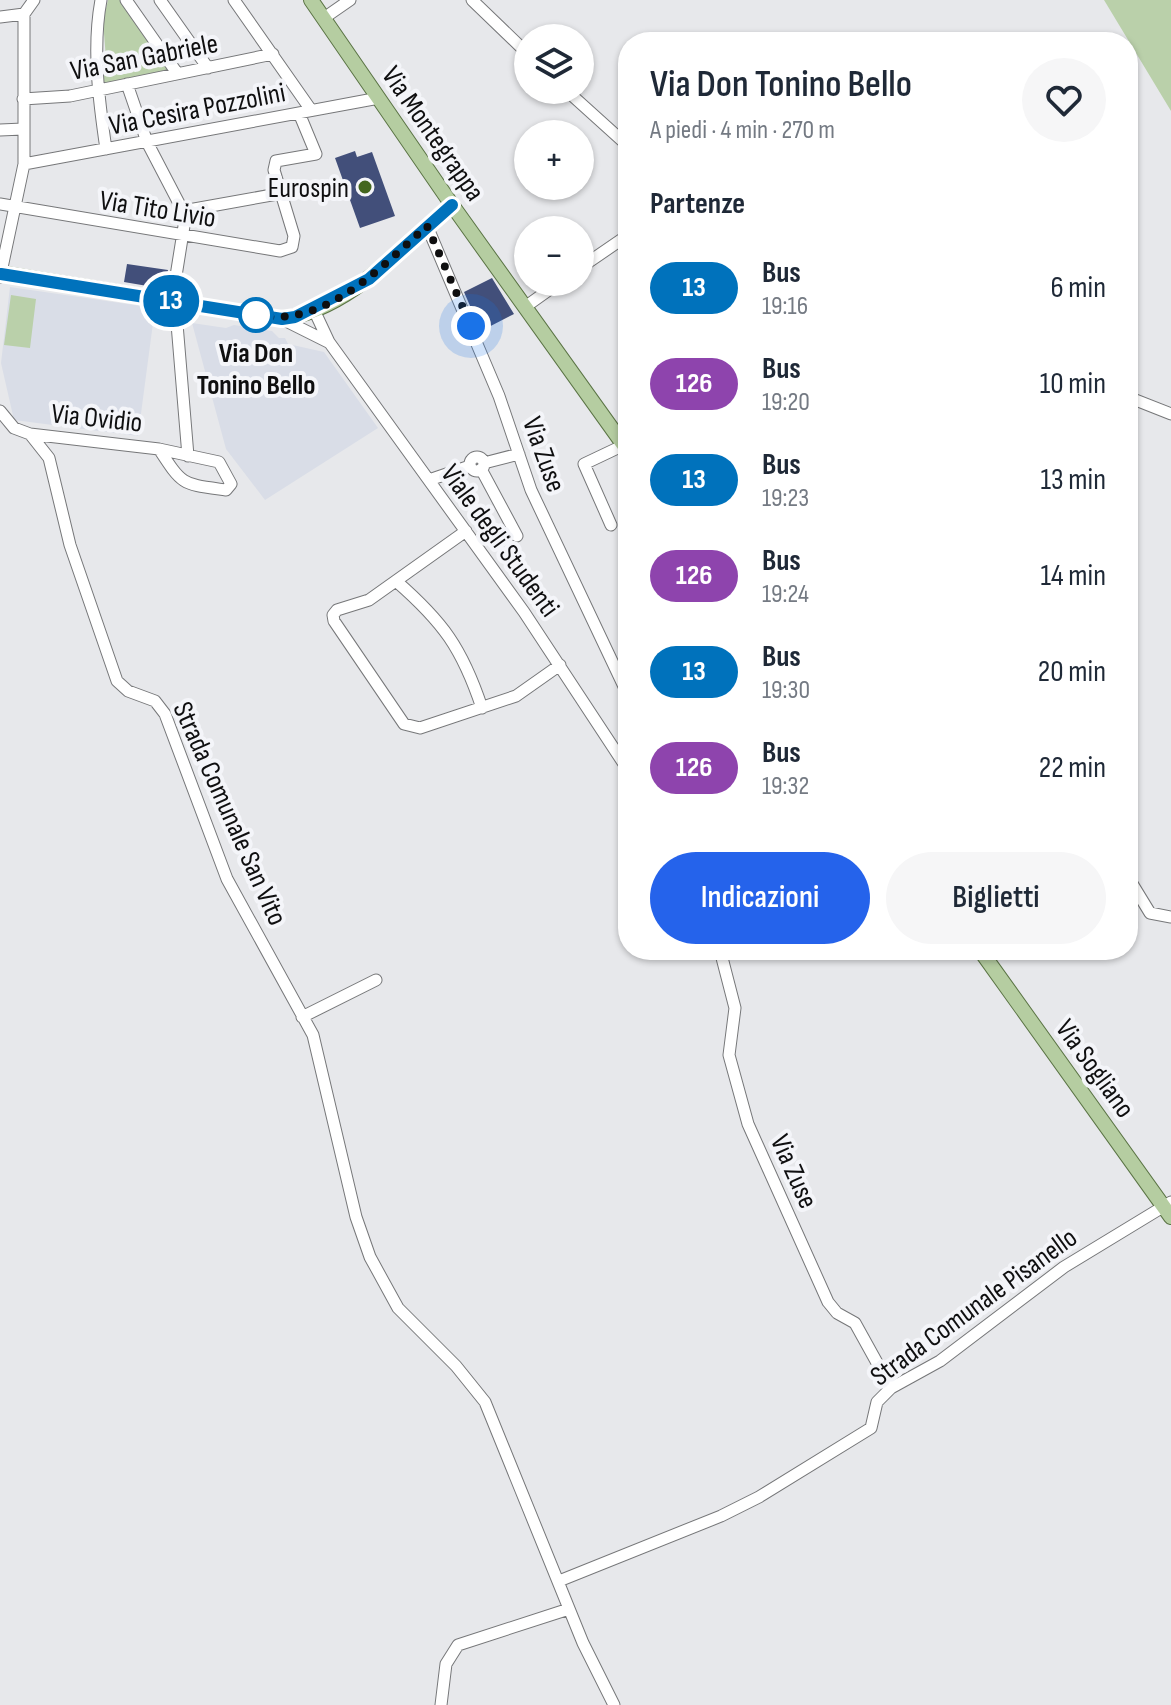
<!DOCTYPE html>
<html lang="it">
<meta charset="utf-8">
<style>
:root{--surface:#fff;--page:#f6f6f7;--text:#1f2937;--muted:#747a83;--accent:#2563eb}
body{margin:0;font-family:"Sofia Sans Condensed",sans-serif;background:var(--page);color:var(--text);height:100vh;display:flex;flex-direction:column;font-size:30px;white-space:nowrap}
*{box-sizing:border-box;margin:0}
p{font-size:26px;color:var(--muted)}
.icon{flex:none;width:44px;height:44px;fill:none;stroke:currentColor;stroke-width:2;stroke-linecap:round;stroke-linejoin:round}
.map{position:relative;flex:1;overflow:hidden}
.details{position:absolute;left:618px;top:32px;width:520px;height:928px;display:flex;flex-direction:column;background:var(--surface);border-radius:32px;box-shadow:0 2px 6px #0004}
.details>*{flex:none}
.badge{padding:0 16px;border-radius:26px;font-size:28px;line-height:52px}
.fabs{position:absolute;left:514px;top:24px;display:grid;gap:16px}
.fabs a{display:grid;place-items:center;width:80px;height:80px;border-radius:50%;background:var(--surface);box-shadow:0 2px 6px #0004;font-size:40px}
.you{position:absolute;width:40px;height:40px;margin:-20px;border:6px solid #fff;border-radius:50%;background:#1a73e8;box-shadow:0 0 0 12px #1a73e833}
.map>.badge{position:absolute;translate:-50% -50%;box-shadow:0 0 0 4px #fff}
h2{padding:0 32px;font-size:30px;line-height:72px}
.round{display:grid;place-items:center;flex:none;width:84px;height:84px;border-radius:42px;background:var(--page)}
.summary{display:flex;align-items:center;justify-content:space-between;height:136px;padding:0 32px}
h1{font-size:38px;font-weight:600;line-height:60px}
.action{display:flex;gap:16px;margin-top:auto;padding:16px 32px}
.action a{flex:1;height:92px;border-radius:48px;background:var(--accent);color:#fff;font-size:32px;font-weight:600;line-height:92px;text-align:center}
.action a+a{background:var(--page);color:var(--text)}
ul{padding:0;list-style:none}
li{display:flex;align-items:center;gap:24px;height:96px;padding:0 32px}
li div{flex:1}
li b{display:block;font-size:30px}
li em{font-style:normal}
li .badge{min-width:88px;font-weight:700;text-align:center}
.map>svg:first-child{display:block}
</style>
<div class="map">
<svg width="1171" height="1705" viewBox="0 0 1171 1705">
<rect width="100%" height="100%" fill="#e7e8eb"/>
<!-- built -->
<path fill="#d9dde7" d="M 10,287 L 155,308 L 138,436 L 14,420 L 1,363 Z
M 192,323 L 226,328 L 234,325 L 272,331 L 279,338 L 285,338 L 288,344 L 324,352 L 378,428 L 265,500 L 226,449 Z"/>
<!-- green -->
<path fill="#bad0aa" d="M 108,0 L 121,0 L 169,72 L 103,84 L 102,72 L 107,71 L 103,21 Z
M 1104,0 L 1171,0 L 1171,111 Z
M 11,295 L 36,299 L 30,348 L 4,345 Z"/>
<!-- building -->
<path fill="#424f7a" d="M 355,151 L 357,157 L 372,152 L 395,216 L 360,228 L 335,158 Z
M 127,264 L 168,270 L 165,289 L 124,282 Z
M 492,278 L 514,314 L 481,331 L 464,292 Z"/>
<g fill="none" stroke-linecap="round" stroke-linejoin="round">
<defs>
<path id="minor" d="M 101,0 C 92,48 99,102 106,149
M 126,0 L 177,73
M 160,0 L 208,68
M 234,0 L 311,110
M 472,0 L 528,54
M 0,17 L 24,14
M 324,18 L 350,0
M 127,84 L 147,142 L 183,211 L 184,226 L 172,301 L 176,312 L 188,456
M 566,90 L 628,146
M 23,99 L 70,96 L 273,54
M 0,130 L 23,129
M 24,164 L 379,98
M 0,204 L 280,251 L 292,247 L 294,236 L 274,170 L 276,161 L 316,154 L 299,113
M 183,211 L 283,193
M 427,226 L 499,396 L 531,490 L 628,695
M 580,268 L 628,235
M 0,277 L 24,164 L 24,14 L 34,0
M 525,307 L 560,282
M 314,310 L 329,342 L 524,612 L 628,770
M 282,319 L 328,342
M 1128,397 L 1171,414
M 0,411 L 14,428 L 30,434 L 49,458 L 70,545 L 117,681 L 128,691 L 155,701 L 165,714 L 227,879 L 313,1035 L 356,1217 L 370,1257 L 398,1308 L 456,1366 L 485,1402 L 583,1643 L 614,1705
M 30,434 L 159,449 L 219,462 L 231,484 L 226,490 C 182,484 183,486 159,449
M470 464a7 7 0 1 1 14 0a7 7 0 1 1-14 0Z
M 484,463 L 519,454
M 481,469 L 517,536
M 429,480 L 470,466
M 611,525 L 584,464 L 624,445
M 466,531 L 369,600 L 337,610 L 333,615 L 334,621 L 404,724 L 420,728 L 516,696 L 560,665
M 396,581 C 443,622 462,648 482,708
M 1128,877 L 1150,913 L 1171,917
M 720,950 L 735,1008 L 729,1055 L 748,1124 L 828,1302 L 837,1313 L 855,1323 L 891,1388
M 302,1017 L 376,980
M 559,1581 L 721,1516 L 759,1497 L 871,1428 L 877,1402 L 891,1388 L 940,1361 L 1064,1267 L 1171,1202
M 441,1705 L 446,1664 L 458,1645 L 569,1609"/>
<path id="major" d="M 311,0 L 452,205 L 628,451
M 0,273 L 282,319 C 352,308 400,248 452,205
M 980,950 L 1171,1217"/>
</defs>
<!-- minor casing -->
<use href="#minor" stroke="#767779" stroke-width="13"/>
<!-- major casing -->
<use href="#major" stroke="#5b7445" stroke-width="16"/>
<!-- minor -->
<use href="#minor" stroke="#fff" stroke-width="11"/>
<!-- major -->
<use href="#major" stroke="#b5cda1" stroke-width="14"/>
</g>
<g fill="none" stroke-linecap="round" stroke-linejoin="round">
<defs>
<path id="line" d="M 1,274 L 282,319 L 295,317 L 369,279 L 452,205"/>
</defs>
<!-- line casing -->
<use href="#line" stroke="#fff" stroke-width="18"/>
<!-- line -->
<use href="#line" stroke="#0072bc" stroke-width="12"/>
<!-- walk -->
<path stroke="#0f0f10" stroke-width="8" stroke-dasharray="0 14.4" d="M 256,315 C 324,328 377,271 427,226 L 471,326"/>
</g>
<!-- markers -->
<circle fill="#43661e" stroke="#f4f5f9" stroke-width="3" cx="365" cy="187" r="8"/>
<circle fill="#fff" stroke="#0072bc" stroke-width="4" cx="256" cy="315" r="16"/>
<g text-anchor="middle" stroke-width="8" stroke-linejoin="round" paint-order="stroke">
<!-- street labels -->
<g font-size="28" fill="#0f0f10" stroke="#f4f5f9">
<text transform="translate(144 56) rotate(-11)" y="10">Via San Gabriele</text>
<text transform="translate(197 108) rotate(-11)" y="10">Via Cesira Pozzolini</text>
<text transform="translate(434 133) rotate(55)" y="10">Via Montegrappa</text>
<text transform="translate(158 208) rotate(9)" y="10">Via Tito Livio</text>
<text transform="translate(97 417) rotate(6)" y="10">Via Ovidio</text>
<text transform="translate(545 454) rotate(70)" y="10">Via Zuse</text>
<text transform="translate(501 540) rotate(54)" y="10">Viale degli Studenti</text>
<text transform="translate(231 813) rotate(66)" y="10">Strada Comunale San Vito</text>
<text transform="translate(1096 1068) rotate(54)" y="10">Via Sogliano</text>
<text transform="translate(795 1171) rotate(66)" y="10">Via Zuse</text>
<text transform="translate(973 1306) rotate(-36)" y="10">Strada Comunale Pisanello</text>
</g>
<!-- poi labels -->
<g font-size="28" fill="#0f0f10" stroke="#f4f5f9" text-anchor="end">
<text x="349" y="197">Eurospin</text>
</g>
<!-- stop labels -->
<g font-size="28" font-weight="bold" fill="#0f0f10" stroke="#f4f5f9">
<text x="256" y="362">Via Don<tspan x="256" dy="32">Tonino Bello</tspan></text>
</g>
</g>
</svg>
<div class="fabs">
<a><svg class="icon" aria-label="layers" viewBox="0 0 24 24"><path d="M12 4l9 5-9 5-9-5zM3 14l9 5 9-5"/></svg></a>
<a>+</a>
<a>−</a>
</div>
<div class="you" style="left:471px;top:326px"></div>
<b class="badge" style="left:171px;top:301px;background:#0072bc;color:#fff">13</b>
<section class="details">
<div class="summary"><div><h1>Via Don Tonino Bello</h1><p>A piedi · 4 min · 270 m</p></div><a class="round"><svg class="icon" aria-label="heart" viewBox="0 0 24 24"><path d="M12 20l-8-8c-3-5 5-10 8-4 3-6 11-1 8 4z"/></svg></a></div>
<h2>Partenze</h2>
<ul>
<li><span class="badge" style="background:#0072bc;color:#fff">13</span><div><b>Bus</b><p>19:16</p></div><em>6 min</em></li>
<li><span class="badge" style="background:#8e44ad;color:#fff">126</span><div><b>Bus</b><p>19:20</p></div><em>10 min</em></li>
<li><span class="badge" style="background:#0072bc;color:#fff">13</span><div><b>Bus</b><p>19:23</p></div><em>13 min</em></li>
<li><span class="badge" style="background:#8e44ad;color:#fff">126</span><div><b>Bus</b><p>19:24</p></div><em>14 min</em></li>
<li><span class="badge" style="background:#0072bc;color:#fff">13</span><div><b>Bus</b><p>19:30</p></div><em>20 min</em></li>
<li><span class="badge" style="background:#8e44ad;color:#fff">126</span><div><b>Bus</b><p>19:32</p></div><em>22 min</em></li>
</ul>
<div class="action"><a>Indicazioni</a><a>Biglietti</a></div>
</section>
</div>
